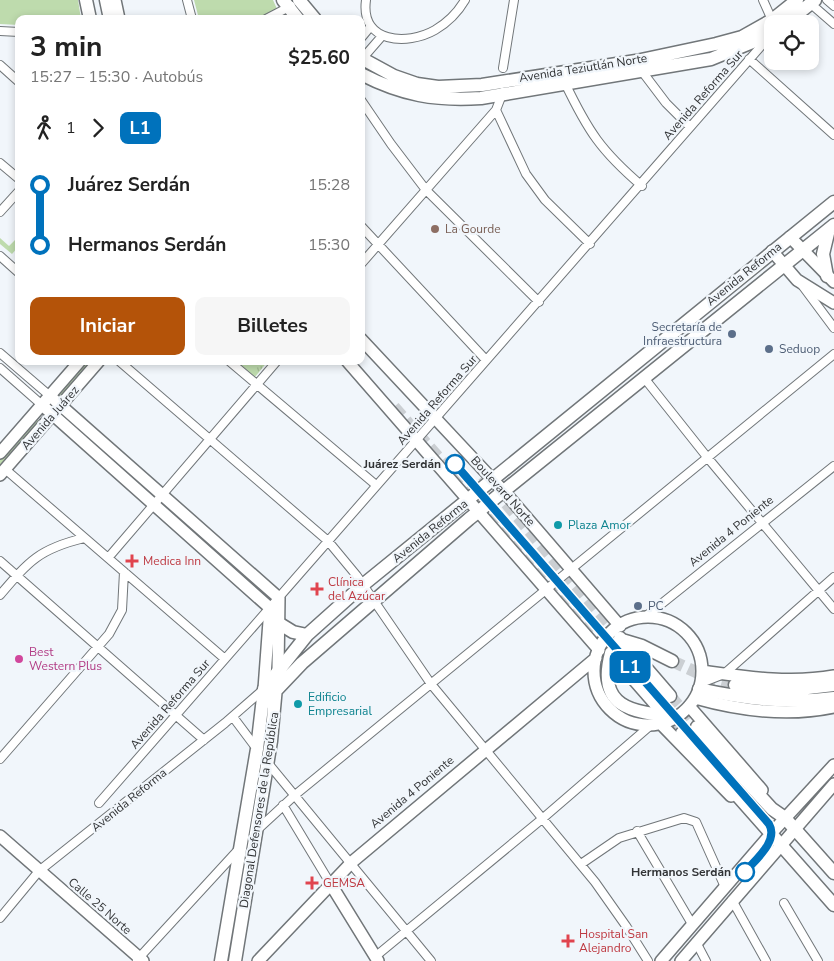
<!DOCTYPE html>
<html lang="es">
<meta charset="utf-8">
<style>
:root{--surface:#fff;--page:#f6f6f6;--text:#222;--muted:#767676;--accent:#b45309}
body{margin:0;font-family:"Nunito Sans",sans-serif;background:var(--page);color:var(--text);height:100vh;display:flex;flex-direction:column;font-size:19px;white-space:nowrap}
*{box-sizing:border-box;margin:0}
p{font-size:16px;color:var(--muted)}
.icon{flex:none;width:28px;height:28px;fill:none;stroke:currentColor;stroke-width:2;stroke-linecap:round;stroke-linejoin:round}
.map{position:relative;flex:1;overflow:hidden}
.sheet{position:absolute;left:15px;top:15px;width:350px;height:350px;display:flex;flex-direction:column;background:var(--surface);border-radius:10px;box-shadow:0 2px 8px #0003}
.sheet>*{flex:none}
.badge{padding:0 10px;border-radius:8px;font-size:18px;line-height:32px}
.fabs{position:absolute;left:764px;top:15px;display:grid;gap:10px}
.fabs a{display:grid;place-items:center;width:55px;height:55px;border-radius:10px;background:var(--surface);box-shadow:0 2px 8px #0003;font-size:25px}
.map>.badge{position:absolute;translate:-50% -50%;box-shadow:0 0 0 2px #fff}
.legs{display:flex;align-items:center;gap:8px;height:55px;padding:0 15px;font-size:16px}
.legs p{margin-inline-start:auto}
.headline{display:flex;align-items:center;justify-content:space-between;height:85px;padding:0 15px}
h1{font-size:28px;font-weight:700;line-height:38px}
.button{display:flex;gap:10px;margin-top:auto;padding:10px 15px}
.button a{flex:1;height:58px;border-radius:10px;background:var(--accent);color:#fff;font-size:20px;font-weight:700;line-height:58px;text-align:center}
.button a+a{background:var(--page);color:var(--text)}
ul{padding:0 15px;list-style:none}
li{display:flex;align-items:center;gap:18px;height:60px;font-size:19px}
li i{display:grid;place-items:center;width:8px;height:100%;margin:0 6px;background:currentColor}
li i::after{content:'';width:12px;height:12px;margin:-6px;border:4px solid;border-radius:50%;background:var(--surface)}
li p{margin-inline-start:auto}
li:first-child i{background:linear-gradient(#0000 50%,currentColor 0)}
li:last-child i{background:linear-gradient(currentColor 50%,#0000 0)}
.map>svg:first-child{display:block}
</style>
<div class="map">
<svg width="834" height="961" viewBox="0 0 834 961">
<defs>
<pattern id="grass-tufts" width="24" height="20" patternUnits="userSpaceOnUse" patternTransform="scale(1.25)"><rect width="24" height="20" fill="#bedbad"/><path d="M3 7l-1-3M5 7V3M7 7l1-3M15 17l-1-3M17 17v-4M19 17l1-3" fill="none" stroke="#a4bc95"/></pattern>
</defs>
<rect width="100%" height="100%" fill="#f1f6fb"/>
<!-- grass -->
<path fill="url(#grass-tufts)" d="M 0,238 L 9,246 L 15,240 L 19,246 L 12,254 L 0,244 Z
M 236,361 L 268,361 L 255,377 Z"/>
<!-- green -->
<path fill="#bedbad" d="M 0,0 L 78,0 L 81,19 L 19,19 L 19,25 L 0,24 Z
M 194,0 L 273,0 L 277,9 L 258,19 L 199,19 Z
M 86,361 L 93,361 L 61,397 L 59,396 L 59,393 Z
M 36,419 L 40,422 L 0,468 L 0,460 Z"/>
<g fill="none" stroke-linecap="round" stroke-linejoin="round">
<!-- primary-tunnel -->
<path stroke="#cbcfd3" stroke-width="12" stroke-dasharray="12 6" stroke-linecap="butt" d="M 394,407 L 611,653
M 483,476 L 620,638
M 672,661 L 709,678 L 735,685
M 670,696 L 697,727
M 661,711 L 682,733"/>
<defs>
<path id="street" d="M 187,0 L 192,19
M 366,0 C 360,43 407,46 435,30 C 447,23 458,12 465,0
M 763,0 L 772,20
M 827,0 L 834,6
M 811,4 L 834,24
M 266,19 L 291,6
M 0,31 L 19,32
M 361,38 L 371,26
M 362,59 L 382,36
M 749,59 L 834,135
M 0,65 L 19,82
M 503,68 L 514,0
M 641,70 L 666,103 L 690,127
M 565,83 C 588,131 601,151 642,186
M 503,92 L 496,110 L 526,174 L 545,200 L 590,244
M 361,100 L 391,144 L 426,190 L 539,302
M 0,163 L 19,179
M 0,212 L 19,191
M 361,226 L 486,360
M 0,256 L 19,273
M 361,264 L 496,110
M 802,285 L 834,328
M 0,353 L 50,396
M 119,361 L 328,541 L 357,576 L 431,684 L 595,882 L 626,926 L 648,961
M 229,361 L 376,485
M 0,368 L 42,405
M 645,379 L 707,457 L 834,609
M 5,469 L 225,659
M 108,558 L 277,361
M 0,561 L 204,740
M 0,595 C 29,561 39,549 84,538
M 645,617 L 834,466
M 701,683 L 724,674 L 834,577
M 233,717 L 257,749
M 0,759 L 109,634 L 122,610 L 124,572
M 267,762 L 431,961
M 99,803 L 769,37
M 283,805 L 330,883
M 257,830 L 295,795 L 834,354
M 637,831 L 692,924
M 581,864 L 619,838 L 684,818 L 696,822 L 725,887
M 732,900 L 766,961
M 784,903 L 818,961
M 0,918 L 39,871 L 225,723 L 264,689
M 696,942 L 706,961
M 376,956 L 542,819 L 651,725
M 137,960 L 239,849"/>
<path id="secondary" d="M 115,0 L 119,19
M 790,237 L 834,282
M 772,251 L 797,280 L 834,303
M 361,339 L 508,496 L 620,626
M 347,361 L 599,650
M 50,396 L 279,598 L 278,670
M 42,405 L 270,608 L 264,689
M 0,453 L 80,361
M 0,475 L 99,361
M594 671a54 54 0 1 1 108 0a54 54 0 1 1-108 0Z
M 702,671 C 746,677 790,684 834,676
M 695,698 C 741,711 787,717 834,707
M 689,706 L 762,790
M 661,724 L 731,796
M 0,836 L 143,961
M 330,883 L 378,961
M 258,961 L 352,862 L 596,658
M 661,961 L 777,827 L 834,765
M 681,961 L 834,784"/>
<path id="primary" d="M 86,0 L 90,19
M 106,0 L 110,19
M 283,0 L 298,19
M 299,0 L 315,19
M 785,24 L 815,0
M 361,58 L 394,76 L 417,84 L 438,87 L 482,85 L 636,61 L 716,44 L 742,37 L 772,20 L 797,0
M 361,74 C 402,95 435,101 481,98 L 711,59 L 772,34
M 827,276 L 823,254 L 829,229
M 280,624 L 293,632 L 307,635
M 620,638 L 670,696
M 622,640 L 642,646 L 672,661
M 611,653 C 596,709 633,712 677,717
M 611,653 L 660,709
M 735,685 L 791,690 L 834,685
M 699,689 C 745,699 788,704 834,698
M 263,704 L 302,663 L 469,519 L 834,225
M 697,727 L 772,809 L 785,818 L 834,873
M 682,733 L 834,905
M 221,961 L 257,749 L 264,689 L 307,635 L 364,584 L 834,202
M 235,961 L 271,741 L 276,687"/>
</defs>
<!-- street casing -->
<use href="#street" stroke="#717679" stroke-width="10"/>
<!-- secondary casing -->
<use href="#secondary" stroke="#717679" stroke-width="14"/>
<!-- primary casing -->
<use href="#primary" stroke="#717679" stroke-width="15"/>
<!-- street -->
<use href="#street" stroke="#fff" stroke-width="8"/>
<!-- secondary -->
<use href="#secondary" stroke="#fff" stroke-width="11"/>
<!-- primary -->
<use href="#primary" stroke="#fff" stroke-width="12"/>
</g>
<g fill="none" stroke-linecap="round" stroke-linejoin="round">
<defs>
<path id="line-1" d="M 455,464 L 769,824 C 779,841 755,860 745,872"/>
</defs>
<!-- line-1 casing -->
<use href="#line-1" stroke="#fff" stroke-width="11"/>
<!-- line-1 -->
<use href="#line-1" stroke="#0072bc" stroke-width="8"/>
</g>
<!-- markers -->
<circle fill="#8d6e63" stroke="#f1f6fb" stroke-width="2" cx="435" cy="229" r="5"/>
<g fill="#5c6f8a" stroke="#f1f6fb" stroke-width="2">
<circle cx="732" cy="334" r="5"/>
<circle cx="769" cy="349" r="5"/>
<circle cx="638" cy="606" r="5"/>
</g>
<g fill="#fff" stroke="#0072bc" stroke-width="2.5">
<circle cx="455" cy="464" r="9"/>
<circle cx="745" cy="872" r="9"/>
</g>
<g fill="#0f9aa8" stroke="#f1f6fb" stroke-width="2">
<circle cx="558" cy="525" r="5"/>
<circle cx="298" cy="704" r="5"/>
</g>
<g fill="#e0444e" stroke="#f1f6fb" stroke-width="2">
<path d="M129.5 553.5h5v5h5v5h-5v5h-5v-5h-5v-5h5z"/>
<path d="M314.5 581.5h5v5h5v5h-5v5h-5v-5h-5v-5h5z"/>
<path d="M309.5 875.5h5v5h5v5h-5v5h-5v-5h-5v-5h5z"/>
<path d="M565.5 933.5h5v5h5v5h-5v5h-5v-5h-5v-5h5z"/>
</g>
<circle fill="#d1479c" stroke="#f1f6fb" stroke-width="2" cx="19" cy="659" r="5"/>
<g text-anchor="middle" stroke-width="4.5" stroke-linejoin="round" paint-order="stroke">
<!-- street labels -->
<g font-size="12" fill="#313335" stroke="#f1f6fb">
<text transform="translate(583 68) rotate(-9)" y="4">Avenida Teziutlán Norte</text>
<text transform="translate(703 95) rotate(-49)" y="4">Avenida Reforma Sur</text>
<text transform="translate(744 274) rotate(-39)" y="4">Avenida Reforma</text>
<text transform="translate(437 400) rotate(-49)" y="4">Avenida Reforma Sur</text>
<text transform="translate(50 418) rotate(-49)" y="4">Avenida Juárez</text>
<text transform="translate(503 491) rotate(48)" y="4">Boulevard Norte</text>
<text transform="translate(430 531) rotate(-39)" y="4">Avenida Reforma</text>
<text transform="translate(731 531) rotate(-39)" y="4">Avenida 4 Poniente</text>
<text transform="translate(170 704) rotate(-49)" y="4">Avenida Reforma Sur</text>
<text transform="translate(412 792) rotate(-40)" y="4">Avenida 4 Poniente</text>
<text transform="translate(129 800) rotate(-39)" y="4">Avenida Reforma</text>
<text transform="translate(259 810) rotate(-81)" y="4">Diagonal Defensores de la República</text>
<text transform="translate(100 906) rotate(41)" y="4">Calle 25 Norte</text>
</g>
<!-- education labels -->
<g font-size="12" fill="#785e54" stroke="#f1f6fb" text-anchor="start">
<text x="445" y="233">La Gourde</text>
</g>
<!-- service labels -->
<g font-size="12" fill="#4e5e75" stroke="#f1f6fb" text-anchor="start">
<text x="722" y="331" text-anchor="end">Secretaría de<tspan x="722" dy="14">Infraestructura</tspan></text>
<text x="779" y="353">Seduop</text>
<text x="648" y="610">PC</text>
</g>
<!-- stop labels -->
<g font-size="12" font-weight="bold" fill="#313335" stroke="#f1f6fb" text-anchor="end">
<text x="441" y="468">Juárez Serdán</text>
<text x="731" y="876">Hermanos Serdán</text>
</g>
<!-- culture labels -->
<g font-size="12" fill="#0d838f" stroke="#f1f6fb" text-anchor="start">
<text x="568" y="529">Plaza Amor</text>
<text x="308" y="701">Edificio<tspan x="308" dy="14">Empresarial</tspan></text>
</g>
<!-- health labels -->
<g font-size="12" fill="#be3a42" stroke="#f1f6fb" text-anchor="start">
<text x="143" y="565">Medica Inn</text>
<text x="328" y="586">Clínica<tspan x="328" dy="14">del Azúcar</tspan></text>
<text x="323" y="887">GEMSA</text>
<text x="579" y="938">Hospital San<tspan x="579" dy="14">Alejandro</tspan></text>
</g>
<!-- hotel labels -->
<g font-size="12" fill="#b23c85" stroke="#f1f6fb" text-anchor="start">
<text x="29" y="656">Best<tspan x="29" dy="14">Western Plus</tspan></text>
</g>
</g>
</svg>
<div class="fabs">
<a><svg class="icon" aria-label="locate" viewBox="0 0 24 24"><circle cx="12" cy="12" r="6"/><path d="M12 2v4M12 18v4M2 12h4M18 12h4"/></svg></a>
</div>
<b class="badge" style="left:630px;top:667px;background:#0072bc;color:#fff">L1</b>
<section class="sheet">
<div class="headline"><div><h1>3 min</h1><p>15:27 – 15:30 · Autobús</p></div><b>$25.60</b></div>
<div class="legs"><svg class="icon" aria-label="walk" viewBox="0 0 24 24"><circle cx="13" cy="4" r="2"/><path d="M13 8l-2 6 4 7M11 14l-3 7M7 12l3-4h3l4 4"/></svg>1<svg class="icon" aria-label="forward" viewBox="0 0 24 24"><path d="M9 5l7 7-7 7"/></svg><b class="badge" style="background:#0072bc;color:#fff">L1</b></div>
<ul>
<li><i style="color:#0072bc"></i><b>Juárez Serdán</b><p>15:28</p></li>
<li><i style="color:#0072bc"></i><b>Hermanos Serdán</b><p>15:30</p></li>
</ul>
<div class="button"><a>Iniciar</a><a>Billetes</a></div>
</section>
</div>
